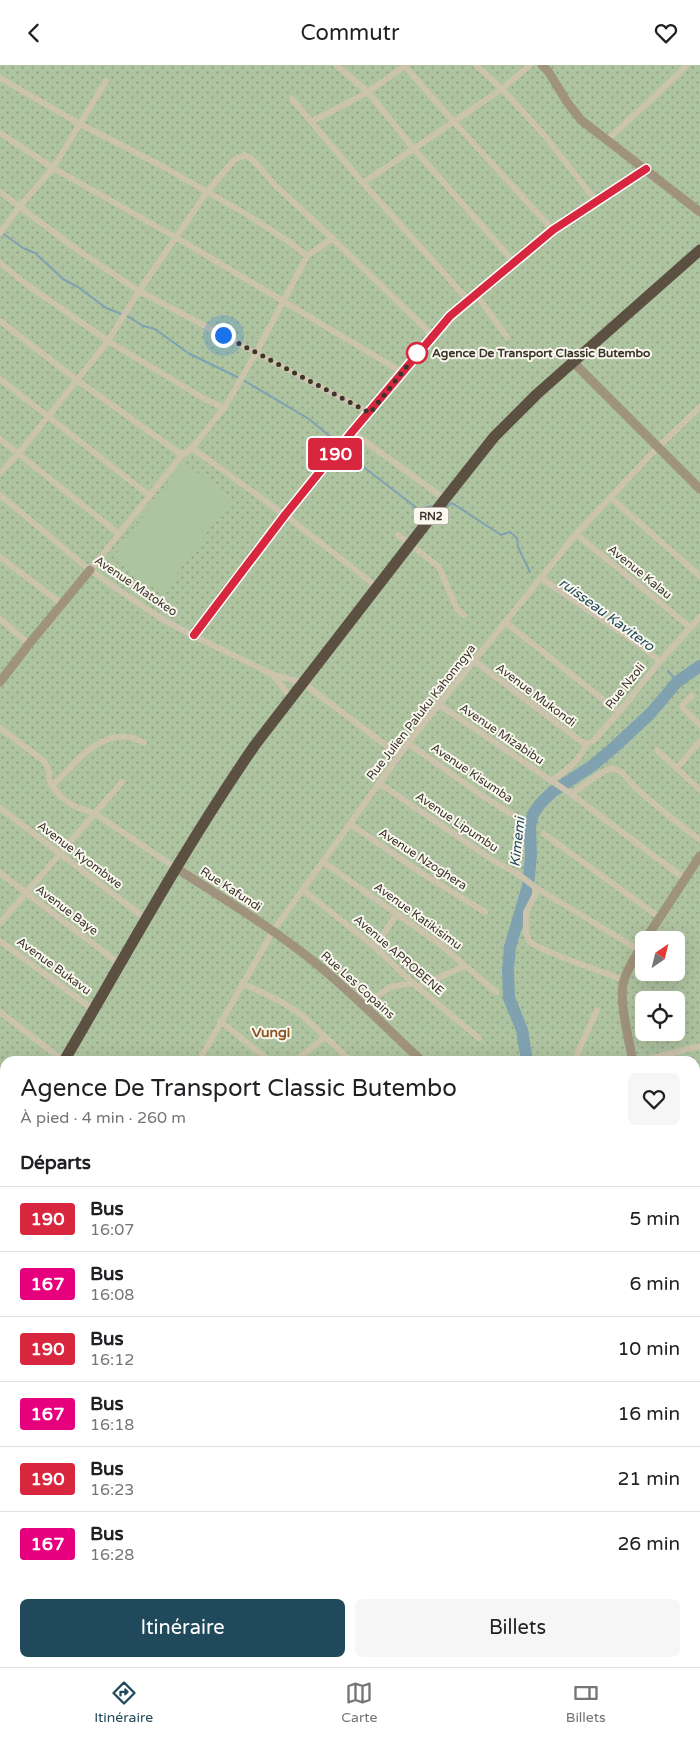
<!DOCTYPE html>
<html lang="fr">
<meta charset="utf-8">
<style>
:root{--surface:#fff;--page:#f6f6f6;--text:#202124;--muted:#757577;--line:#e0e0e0;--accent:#20495c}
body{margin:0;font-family:"Varela Round",sans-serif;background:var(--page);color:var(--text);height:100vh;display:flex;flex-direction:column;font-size:19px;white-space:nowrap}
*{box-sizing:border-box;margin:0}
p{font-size:16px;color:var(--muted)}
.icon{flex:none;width:28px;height:28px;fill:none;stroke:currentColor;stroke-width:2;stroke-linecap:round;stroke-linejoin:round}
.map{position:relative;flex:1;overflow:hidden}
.drawer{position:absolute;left:0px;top:991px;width:700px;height:611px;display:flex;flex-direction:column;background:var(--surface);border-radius:15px 15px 0 0;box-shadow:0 5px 20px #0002}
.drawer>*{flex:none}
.badge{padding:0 10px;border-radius:4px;font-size:18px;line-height:32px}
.needle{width:32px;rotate:35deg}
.fabs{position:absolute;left:635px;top:866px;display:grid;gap:10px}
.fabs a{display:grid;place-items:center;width:50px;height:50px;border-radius:8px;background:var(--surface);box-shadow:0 5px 20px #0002;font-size:25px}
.you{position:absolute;width:25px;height:25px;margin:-12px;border:4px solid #fff;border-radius:50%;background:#1a73e8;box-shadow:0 0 0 8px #1a73e833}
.map>.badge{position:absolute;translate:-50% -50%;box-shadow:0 0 0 2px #fff}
h2{padding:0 20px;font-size:19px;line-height:45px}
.round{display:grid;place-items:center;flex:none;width:52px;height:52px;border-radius:8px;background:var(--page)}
.summary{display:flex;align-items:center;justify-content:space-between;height:85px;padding:0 20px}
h1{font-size:24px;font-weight:600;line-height:38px}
.primary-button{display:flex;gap:10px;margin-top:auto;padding:10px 20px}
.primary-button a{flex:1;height:58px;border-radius:8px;background:var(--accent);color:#fff;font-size:20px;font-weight:600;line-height:58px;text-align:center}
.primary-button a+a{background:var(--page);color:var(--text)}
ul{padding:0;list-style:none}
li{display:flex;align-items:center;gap:15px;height:65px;padding:0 20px;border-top:1px solid var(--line)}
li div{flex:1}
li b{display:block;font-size:19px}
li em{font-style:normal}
li .badge{min-width:55px;font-weight:700;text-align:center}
header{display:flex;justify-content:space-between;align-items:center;height:65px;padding:0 20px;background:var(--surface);font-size:22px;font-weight:600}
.tab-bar{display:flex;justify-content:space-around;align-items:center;height:70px;border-top:1px solid var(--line);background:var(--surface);font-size:14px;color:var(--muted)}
.tab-bar a{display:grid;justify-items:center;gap:2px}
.tab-bar .selected{color:var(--accent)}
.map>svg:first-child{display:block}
</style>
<header><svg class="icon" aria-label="back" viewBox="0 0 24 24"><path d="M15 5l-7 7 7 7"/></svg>Commutr<svg class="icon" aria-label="heart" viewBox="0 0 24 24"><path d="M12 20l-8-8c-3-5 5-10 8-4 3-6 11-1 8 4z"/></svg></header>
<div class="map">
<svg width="700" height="1602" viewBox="0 0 700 1602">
<defs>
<pattern id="grass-dots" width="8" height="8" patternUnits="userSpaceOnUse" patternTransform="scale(1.25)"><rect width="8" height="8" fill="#aec3a0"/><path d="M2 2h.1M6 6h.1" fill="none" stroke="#8f9f83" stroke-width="1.8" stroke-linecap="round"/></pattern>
</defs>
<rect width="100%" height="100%" fill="#f3efe1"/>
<!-- grass -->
<path fill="url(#grass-dots)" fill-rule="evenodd" d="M 0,0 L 700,0 L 700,1280 L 695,1274 L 695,996 L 5,996 L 5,1598 L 695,1598 L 695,1578 L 700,1578 L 700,1602 L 0,1602 ZM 644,875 L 676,875 L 676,908 L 644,908 ZM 644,935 L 676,935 L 676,968 L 644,968 Z"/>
<!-- pitch -->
<path fill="#aec3a0" d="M 183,397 L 232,433 L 162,529 L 113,493 Z"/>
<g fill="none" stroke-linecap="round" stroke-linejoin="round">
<!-- stream -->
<path stroke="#80a2b0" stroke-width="2" d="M 2,168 L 23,183 L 35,188 L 63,214 L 78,222 L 106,243 L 129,252 L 143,261 L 155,264 L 188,288 L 239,313
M 243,315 L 309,354 L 339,379
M 348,390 L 418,444 L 432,441
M 445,443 L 452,438 L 501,470 L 510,467 L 517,473 L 518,482 L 530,507
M 668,606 L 678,617"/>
<!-- river -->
<path stroke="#80a2b0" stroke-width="12" d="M 527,996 L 522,965 L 509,933 L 508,905 L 510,882 L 528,821 L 531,791 L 530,761 L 533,749 L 540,739 L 552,727 L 592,701 L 611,685 L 650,649 L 677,617 L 700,601
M 568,1598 L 572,1602
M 549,1602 L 551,1598"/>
<!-- street -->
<path stroke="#ccc3ac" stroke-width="6" d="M 336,0 L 368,27 L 414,84 L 514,197
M 404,0 L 453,56 L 553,165
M 476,0 L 502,24 L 545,71 L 597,137
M 0,13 L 80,59 L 162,101 L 246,149 L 291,178 L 307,191
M 292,34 L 363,118 L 468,235
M 311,57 L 368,27 L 406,0
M 0,68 L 53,103 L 177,173 L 402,307
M 607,75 C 634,50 662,26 687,0
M 363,118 L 502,24 L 530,0
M 0,127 L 79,186 L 139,226 L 370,348
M 0,168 L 19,142 L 53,103 L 106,16
M 0,198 L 26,219 L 108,276 L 203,333 L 224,343
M 475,228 L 507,272
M 0,256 L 77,315 L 182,390
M 0,314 L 150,431
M 352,367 L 445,434
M 0,374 L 119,469
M 192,383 L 285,450 L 377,522
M 0,408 L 19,388 L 108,276 L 139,226 L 207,127 L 234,95 L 245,90 C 258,96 266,112 277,122 C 330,170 381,220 432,270
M 0,430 L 90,505 L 129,532 L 162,554 L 194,571 L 272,609 L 303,618 L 399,690
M 610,432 L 700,511
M 576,469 L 690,562
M 398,470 L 439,502 L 457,544 L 464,550
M 0,492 L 62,539
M 90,505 L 182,390 L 192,383 L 224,343 L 256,288 L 307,191 L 333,173
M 541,513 L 638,579 L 660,596
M 0,554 L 29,579
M 505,557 L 619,647
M 194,571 L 285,450 L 352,367 L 450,251 L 553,165 L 646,104
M 473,595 L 586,680
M 273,610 L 291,633
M 692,631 L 684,638 L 682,642 L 700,660
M 438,639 L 571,729 L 685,814
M 0,663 L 44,696 L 49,705 L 49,714 L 52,721 L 62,733 L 74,741 L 94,748 L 176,803
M 408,678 L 478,728 L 523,756
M 586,680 L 594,675 L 619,647 L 660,596 L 700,552
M 657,685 L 700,725
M 677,703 L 700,676
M 551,716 C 565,707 580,695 586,680
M 379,718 L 494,796 L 518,809 L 535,822 L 639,885
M 52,721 C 73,701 96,667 130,672 C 135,673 140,676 144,678
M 571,729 C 580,723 601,706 610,704 C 622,702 627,715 634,721 C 655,741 678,758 700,775
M 0,743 L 146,854
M 350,759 L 426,811 L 485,847
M 544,769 L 659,852
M 323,797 L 441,880 L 496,927
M 0,808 L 120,899
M 535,822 L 535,830 L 526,847 L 526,868 L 529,876 L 536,881 L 564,893 L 624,915
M 303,825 L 375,882 L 417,922 L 479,973
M 0,858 L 122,717
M 0,876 L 94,945
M 375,882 L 396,850
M 242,918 L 280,936 L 302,950 L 351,996
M 417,922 L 465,901
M 365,940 L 390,922 L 413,918
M 0,947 L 64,996
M 220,956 L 270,996
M 199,996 L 273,866 L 408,678 L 576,469 L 657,383 L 700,342
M 295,996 L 325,972
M 574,996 L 597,945
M 641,996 L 700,981
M 0,1014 L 5,1017
M 695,1025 L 700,1024
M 695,1064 L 700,1064
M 0,1082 L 5,1086
M 695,1105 L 700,1105
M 695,1145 L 700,1144
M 695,1208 L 700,1208
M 695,1252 L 700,1250
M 0,1304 L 5,1307
M 0,1348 L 5,1340
M 695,1359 L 700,1364
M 695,1423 L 700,1428
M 695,1485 L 700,1490
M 0,1501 L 5,1502
M 0,1506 L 5,1518
M 62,1598 L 65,1602
M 208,1598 L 209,1602
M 270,1598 L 273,1602
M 326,1598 L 329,1602
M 410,1598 L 415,1602
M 7,1602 L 11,1598
M 108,1602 L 112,1598
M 355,1602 L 361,1598"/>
<!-- secondary -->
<path stroke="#a0937d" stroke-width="9" d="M 542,0 L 548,6 L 567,37 L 581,55 L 700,147
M 573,297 L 700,424
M 0,617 L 29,579 L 90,505
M 176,803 C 224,834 274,864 318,900 C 355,930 387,964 422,996
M 645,875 L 700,791
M 633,996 C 629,976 618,934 624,915 C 628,902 637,889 644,878
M 695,1171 L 700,1183
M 695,1280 L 700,1286
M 695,1562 L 700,1567
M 506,1602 L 507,1598"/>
<!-- highway -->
<path stroke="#5b5042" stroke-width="11" d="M 64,996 C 126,890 185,781 255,680 L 445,434 L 494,372 L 537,329 L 700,185
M 0,1107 L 5,1098"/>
</g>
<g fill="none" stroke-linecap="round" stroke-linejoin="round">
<defs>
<path id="line" d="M 194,570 L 285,450 L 352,367 L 450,251 L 553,165 L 646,104"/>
</defs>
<!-- line casing -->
<use href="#line" stroke="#fff" stroke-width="11"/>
<!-- line -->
<use href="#line" stroke="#d7263d" stroke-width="8"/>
<!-- walk -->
<path stroke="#3a342b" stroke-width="5" stroke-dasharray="0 9" d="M 223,270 L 370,348 L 422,282 L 417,288"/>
</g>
<!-- markers -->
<circle fill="#fff" stroke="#d7263d" stroke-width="2.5" cx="417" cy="288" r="10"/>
<g text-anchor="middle" stroke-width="4" stroke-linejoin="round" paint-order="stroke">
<!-- shield labels -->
<rect fill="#faf8ee" stroke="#746f66" stroke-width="1" x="413.5" y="442.5" width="35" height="17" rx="4"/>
<g font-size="11" font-weight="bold" fill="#3a342b">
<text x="431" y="455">RN2</text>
</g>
<!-- stop labels -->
<g font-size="12" font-weight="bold" fill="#3a342b" stroke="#faf8ee" text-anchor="start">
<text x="432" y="292">Agence De Transport Classic Butembo</text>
</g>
<!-- street labels -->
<g font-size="12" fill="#3a342b" stroke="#faf8ee">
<text transform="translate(640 507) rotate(39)" y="4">Avenue Kalau</text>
<text transform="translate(136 521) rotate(34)" y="4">Avenue Matokeo</text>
<text transform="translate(625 621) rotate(-51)" y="4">Rue Nzoli</text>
<text transform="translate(536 630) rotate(37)" y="4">Avenue Mukondi</text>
<text transform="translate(421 647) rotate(-52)" y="4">Rue Julien Paluku Kahonngya</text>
<text transform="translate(502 669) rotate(34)" y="4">Avenue Mizabibu</text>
<text transform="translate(472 708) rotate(34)" y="4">Avenue Kisumba</text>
<text transform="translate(457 757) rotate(34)" y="4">Avenue Lipumbu</text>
<text transform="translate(80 790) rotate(37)" y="4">Avenue Kyombwe</text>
<text transform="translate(423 794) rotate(33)" y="4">Avenue Nzoghera</text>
<text transform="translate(231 824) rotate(33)" y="4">Rue Kafundi</text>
<text transform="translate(67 845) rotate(37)" y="4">Avenue Baye</text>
<text transform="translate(418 851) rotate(36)" y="4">Avenue Katikisimu</text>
<text transform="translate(399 890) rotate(41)" y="4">Avenue APROBENE</text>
<text transform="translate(54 901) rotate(36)" y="4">Avenue Bukavu</text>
<text transform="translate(358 920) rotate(42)" y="4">Rue Les Copains</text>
</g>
<!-- water labels -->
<g font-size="14" font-style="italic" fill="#20495c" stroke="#faf8ee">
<text transform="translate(607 549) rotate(36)" y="5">ruisseau Kavitero</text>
<text transform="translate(517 777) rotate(-84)" y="5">Kimemi</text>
</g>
<!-- neighbourhood labels -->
<g font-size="14" font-weight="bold" fill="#895624" stroke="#faf8ee">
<text x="271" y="972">Vungi</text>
</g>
</g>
</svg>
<div class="fabs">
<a><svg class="needle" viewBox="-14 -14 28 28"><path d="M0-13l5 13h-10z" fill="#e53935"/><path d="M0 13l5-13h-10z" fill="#757577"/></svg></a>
<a><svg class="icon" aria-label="locate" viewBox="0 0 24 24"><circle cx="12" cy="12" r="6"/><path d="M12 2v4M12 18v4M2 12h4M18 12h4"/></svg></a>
</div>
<div class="you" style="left:223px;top:270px"></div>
<b class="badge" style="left:335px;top:389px;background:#d7263d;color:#fff">190</b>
<section class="drawer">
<div class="summary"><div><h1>Agence De Transport Classic Butembo</h1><p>À pied · 4 min · 260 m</p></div><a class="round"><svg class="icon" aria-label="heart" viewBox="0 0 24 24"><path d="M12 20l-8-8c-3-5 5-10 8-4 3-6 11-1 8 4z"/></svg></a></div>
<h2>Départs</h2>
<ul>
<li><span class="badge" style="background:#d7263d;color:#fff">190</span><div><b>Bus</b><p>16:07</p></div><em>5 min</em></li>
<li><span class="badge" style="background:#e6007e;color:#fff">167</span><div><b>Bus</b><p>16:08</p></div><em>6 min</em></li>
<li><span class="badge" style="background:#d7263d;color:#fff">190</span><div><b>Bus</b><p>16:12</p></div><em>10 min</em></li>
<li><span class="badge" style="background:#e6007e;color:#fff">167</span><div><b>Bus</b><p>16:18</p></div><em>16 min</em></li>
<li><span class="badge" style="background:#d7263d;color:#fff">190</span><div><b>Bus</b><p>16:23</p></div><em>21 min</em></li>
<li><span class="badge" style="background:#e6007e;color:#fff">167</span><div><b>Bus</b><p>16:28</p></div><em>26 min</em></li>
</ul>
<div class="primary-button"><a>Itinéraire</a><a>Billets</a></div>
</section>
</div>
<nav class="tab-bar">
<a class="selected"><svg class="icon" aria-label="directions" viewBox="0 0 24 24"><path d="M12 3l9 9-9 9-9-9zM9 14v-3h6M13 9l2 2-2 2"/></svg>Itinéraire</a>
<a><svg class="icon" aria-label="map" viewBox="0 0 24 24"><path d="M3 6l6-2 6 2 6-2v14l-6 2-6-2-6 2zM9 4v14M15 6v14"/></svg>Carte</a>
<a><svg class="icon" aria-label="tickets" viewBox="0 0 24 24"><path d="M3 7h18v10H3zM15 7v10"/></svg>Billets</a>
</nav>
